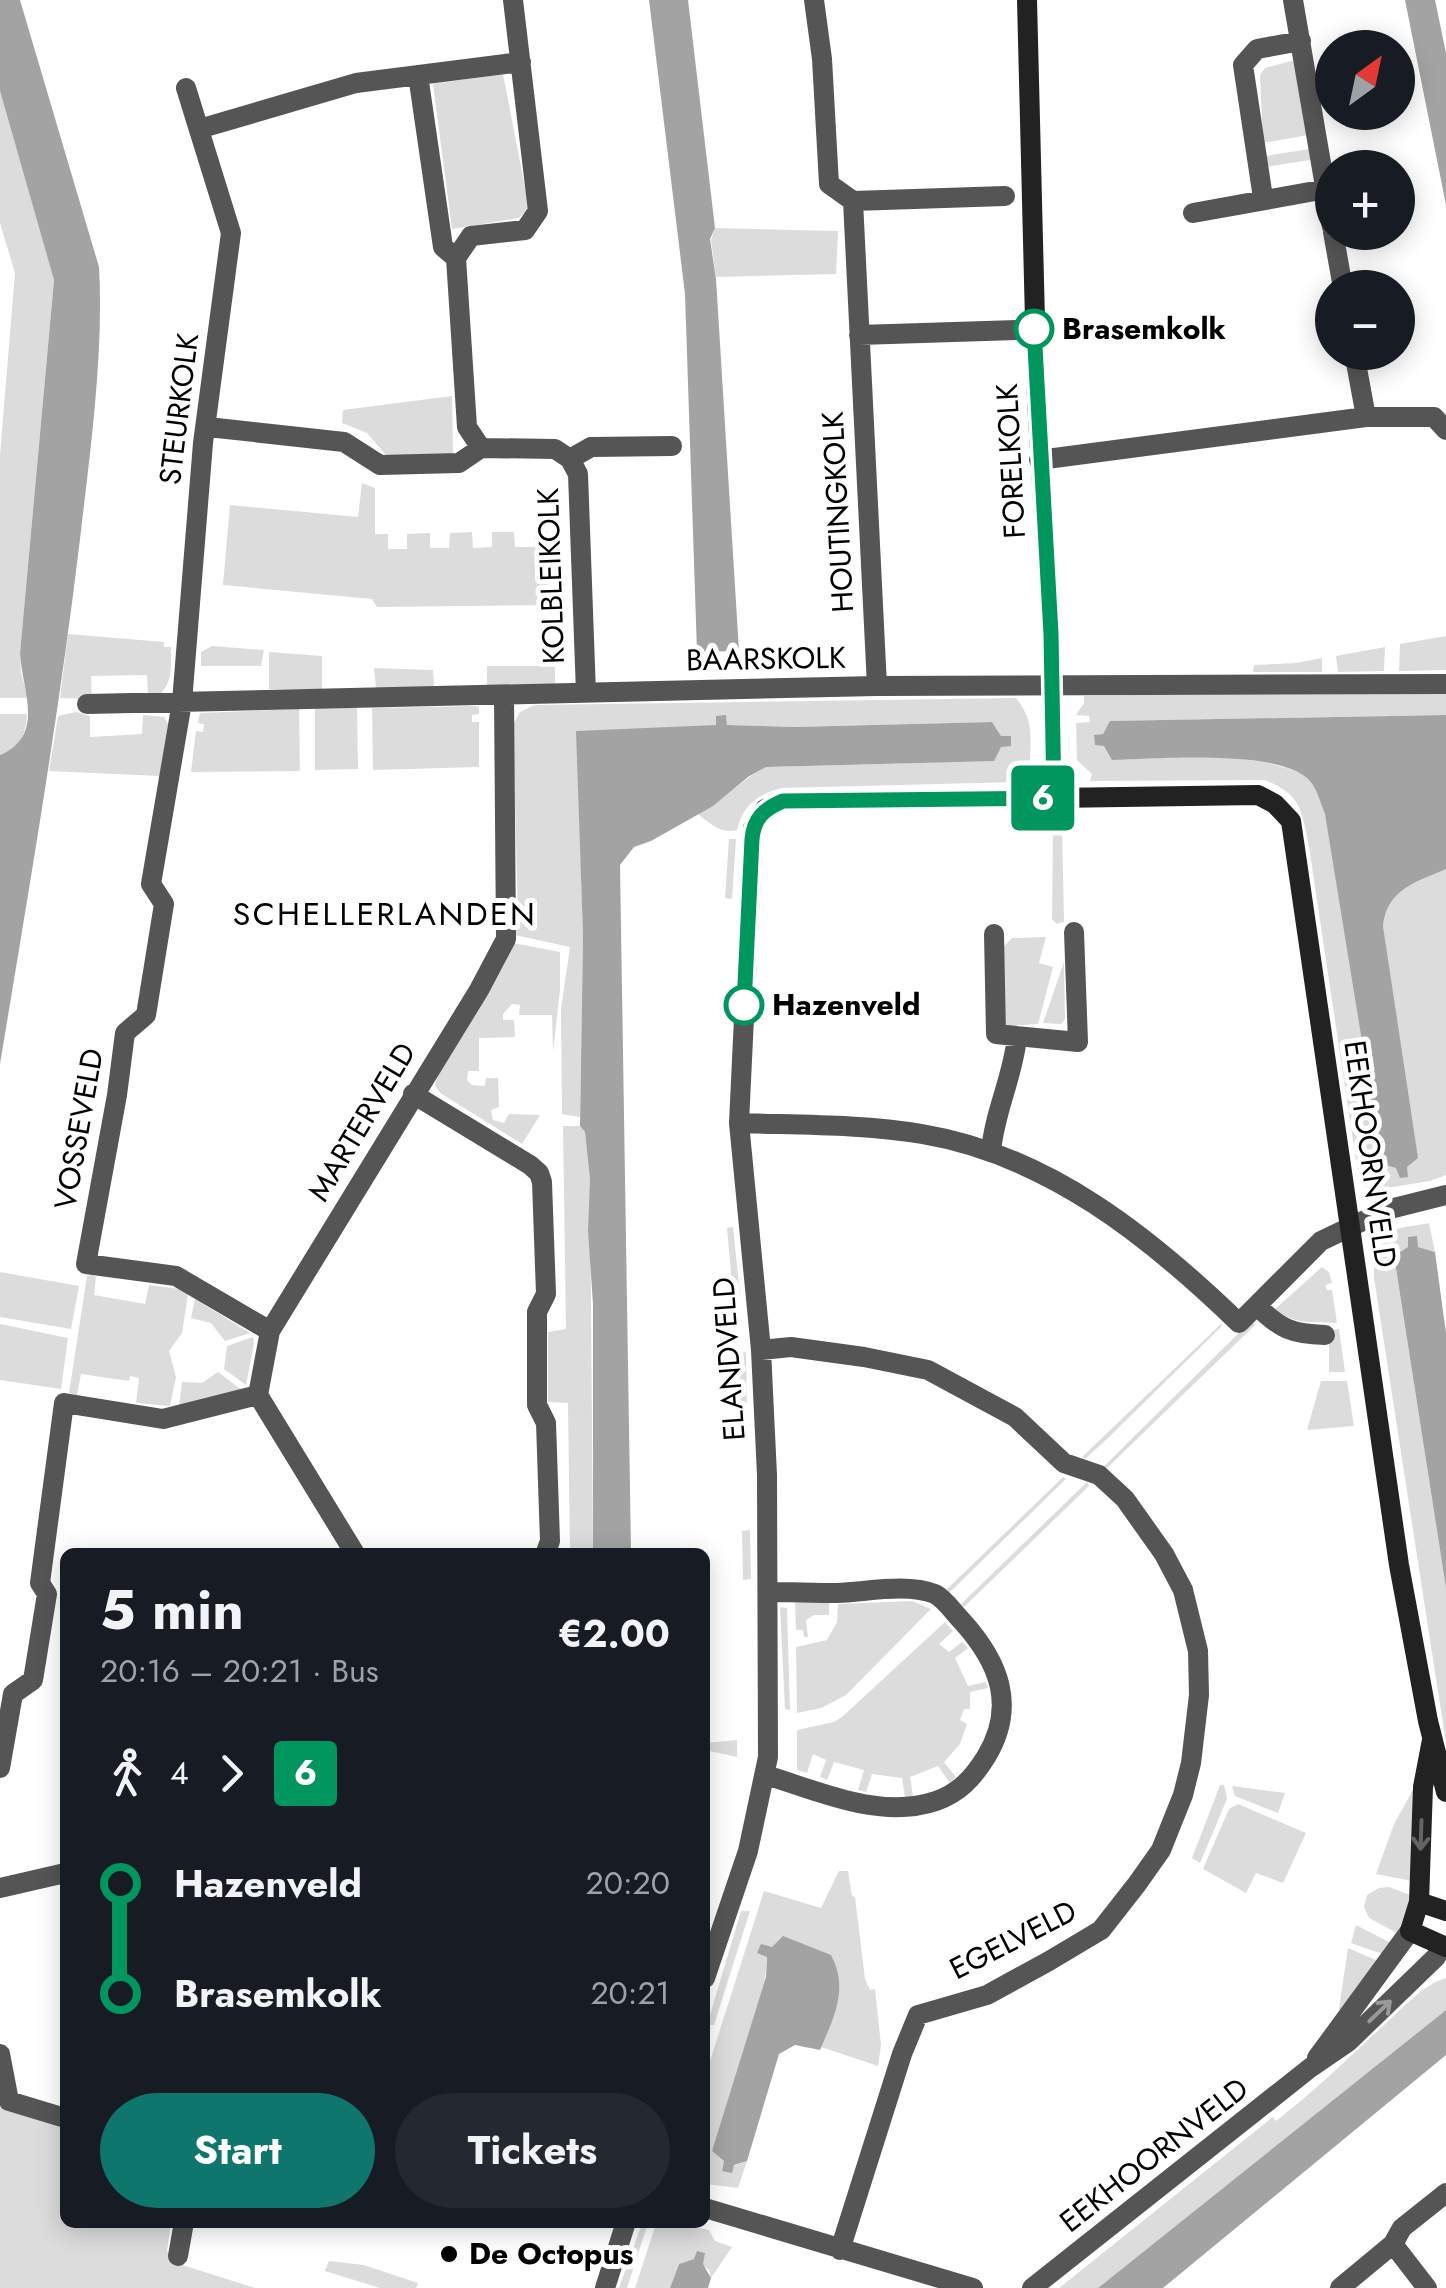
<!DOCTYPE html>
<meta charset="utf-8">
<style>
:root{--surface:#171b24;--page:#242831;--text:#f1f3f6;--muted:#9ea1a6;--accent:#0f766e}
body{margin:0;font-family:Jost,sans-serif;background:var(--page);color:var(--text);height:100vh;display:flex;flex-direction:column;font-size:38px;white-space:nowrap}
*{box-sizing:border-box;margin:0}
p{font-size:32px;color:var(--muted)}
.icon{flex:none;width:55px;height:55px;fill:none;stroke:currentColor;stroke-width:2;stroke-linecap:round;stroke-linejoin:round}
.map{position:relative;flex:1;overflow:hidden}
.details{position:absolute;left:60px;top:1548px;width:650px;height:680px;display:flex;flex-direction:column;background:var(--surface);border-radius:15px;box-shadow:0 5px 25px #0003}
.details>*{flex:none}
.badge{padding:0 20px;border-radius:8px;font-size:35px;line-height:65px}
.needle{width:65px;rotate:33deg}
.buttons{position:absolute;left:1315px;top:30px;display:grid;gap:20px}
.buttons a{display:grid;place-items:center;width:100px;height:100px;border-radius:50%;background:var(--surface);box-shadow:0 5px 25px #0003;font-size:50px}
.map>.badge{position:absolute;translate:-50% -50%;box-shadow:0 0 0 5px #fff}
.legs{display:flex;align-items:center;gap:15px;height:110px;padding:0 40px;font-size:32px}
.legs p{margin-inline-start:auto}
.summary{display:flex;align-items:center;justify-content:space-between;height:170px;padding:0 40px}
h1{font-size:55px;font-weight:700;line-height:75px}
.action{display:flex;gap:20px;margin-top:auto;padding:20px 40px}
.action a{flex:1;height:115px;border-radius:60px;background:var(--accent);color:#fff;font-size:40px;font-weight:700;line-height:115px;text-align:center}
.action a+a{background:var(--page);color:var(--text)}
ul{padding:0 40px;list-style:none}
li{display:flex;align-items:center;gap:35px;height:110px;font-size:38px}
li i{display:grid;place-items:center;width:15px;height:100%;margin:0 12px;background:currentColor}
li i::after{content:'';width:25px;height:25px;margin:-12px;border:8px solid;border-radius:50%;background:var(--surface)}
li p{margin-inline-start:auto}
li:first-child i{background:linear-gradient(#0000 50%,currentColor 0)}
li:last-child i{background:linear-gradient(currentColor 50%,#0000 0)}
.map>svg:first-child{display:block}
</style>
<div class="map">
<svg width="1446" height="2288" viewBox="0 0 1446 2288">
<rect width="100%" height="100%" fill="#fff"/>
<!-- green -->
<path fill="#dcdcdc" d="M 1302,58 L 1314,134 L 1263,143 L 1260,75 L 1265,68 Z
M 503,74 L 529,208 L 519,218 L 452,229 L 433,84 Z
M 0,91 L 54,279 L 20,652 L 21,673 L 28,698 L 0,698 L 0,455 L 15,273 L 0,223 Z
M 1316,148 L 1316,159 L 1266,167 L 1265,156 Z
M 715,228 L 838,231 L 836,274 L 716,277 L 711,240 Z
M 452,396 L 453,455 L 386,455 L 367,433 L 342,423 L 343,410 Z
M 362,483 L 375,488 L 375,534 L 388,534 L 388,549 L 407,549 L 407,534 L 430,533 L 430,548 L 449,548 L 450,533 L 472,532 L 473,548 L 492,547 L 492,532 L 514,532 L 515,547 L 534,547 L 534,531 L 547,531 L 548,605 L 377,607 L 372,599 L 223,585 L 230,505 L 358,517 Z
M 68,634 L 164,642 L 164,647 L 171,647 C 171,666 173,679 161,694 L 148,696 L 147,675 L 91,676 L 92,699 L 60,698 Z
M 1446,636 L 1446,670 L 1399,671 L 1400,644 Z
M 212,646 L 264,650 L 261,666 L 201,666 L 201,652 Z
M 1385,647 L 1384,671 L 1338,672 L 1336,656 Z
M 269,652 L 322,656 L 322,689 L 269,689 Z
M 1322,658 L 1322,672 L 1253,672 L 1254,665 L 1296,663 Z
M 487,666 L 555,666 L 555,685 L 487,686 Z
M 374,668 L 433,670 L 434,687 L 376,688 Z
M 1446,689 L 1446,715 L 1111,721 L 1103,734 L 1095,735 L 1104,745 C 1147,750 1271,755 1303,775 C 1316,783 1320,801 1325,814 L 1404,1075 L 1383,926 C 1387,889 1415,882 1446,869 L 1446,1175 L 1430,1181 L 1368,1191 L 1357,1167 L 1309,847 C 1302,812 1301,793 1264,780 L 1090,781 L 1092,774 L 1077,760 L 1076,723 L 1090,722 L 1089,716 L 1076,715 L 1084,703 L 1084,696 Z
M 1016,698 C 1033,720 1031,732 1030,762 L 1017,775 L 1019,782 L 782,788 C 757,794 743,805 737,830 C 720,834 711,824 698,814 C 723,801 741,780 766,767 L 914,763 L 1001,747 L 1010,736 L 1001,736 L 992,722 L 794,727 L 727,725 L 726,716 L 716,725 L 690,728 L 577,731 L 583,935 L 580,1117 L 562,1114 L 561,1009 L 570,947 L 515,935 L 518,918 L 513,725 L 520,712 L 534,705 Z
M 474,706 L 479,707 L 479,714 L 472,715 L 472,722 L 479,722 L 479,767 L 373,770 L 372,708 Z
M 315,708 L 357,708 L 358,769 L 315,770 Z
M 299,709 L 300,771 L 191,772 L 196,731 L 203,732 L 204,724 L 198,723 L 200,713 Z
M 76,712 L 90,716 L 90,737 L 142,734 L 143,715 L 164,717 L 168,724 L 160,776 L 49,771 L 58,716 Z
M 0,714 L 27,714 C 25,738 22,744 0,755 Z
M 1053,828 L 1062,828 L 1064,922 L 1057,924 L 1052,919 Z
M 729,839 L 736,839 L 732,899 L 725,898 Z
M 1046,937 L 1039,963 L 1053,967 L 1038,1024 L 1004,1026 L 1002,948 L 1012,938 Z
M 513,943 L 560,952 L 560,990 L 553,1052 L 552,1015 L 519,1015 L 520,1005 L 512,1004 L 503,1014 L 503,1020 L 514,1020 L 515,1037 L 479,1038 L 479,1071 L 468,1071 L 467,1080 L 472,1085 L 485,1086 L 486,1078 L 498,1078 L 499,1107 L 491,1110 L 493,1120 L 504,1123 L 509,1114 L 540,1115 L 522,1144 L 440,1093 L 435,1085 L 438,1075 L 504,965 Z
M 1064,962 L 1065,1019 L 1061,1024 L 1043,1023 Z
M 563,1126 L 580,1126 L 585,1132 L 590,1180 L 593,1552 L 570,1552 L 568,1403 L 548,1402 L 548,1332 L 566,1329 Z
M 1429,1223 L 1435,1252 L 1418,1247 L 1408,1238 L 1409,1247 L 1394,1257 L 1446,1588 L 1446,1743 L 1374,1278 L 1374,1257 L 1380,1256 C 1381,1224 1402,1229 1429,1223 Z
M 733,1227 L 740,1294 L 733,1295 L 727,1228 Z
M 1322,1267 L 1329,1272 L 1332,1283 L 1325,1285 L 1327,1290 L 1332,1290 L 1337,1323 C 1308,1321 1301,1326 1274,1310 Z
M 0,1272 L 79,1286 L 71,1329 L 0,1317 Z
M 92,1275 L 96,1277 L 94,1295 L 145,1304 L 149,1285 L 180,1289 L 188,1294 L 182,1333 L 169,1351 L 176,1377 L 170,1406 L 136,1403 L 139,1378 L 130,1376 L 129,1381 L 81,1374 L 77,1395 L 69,1393 L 87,1276 Z
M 195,1299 L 250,1333 L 225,1341 L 211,1323 L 191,1318 Z
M 1251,1321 L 1255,1325 L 1105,1470 L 1102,1468 Z
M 0,1324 L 68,1338 L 61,1389 L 0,1380 Z
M 1221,1324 L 1222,1326 L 1105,1441 L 1085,1459 L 1082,1457 Z
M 1339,1329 L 1345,1372 L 1329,1372 L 1329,1330 Z
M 253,1337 L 254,1343 L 246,1385 L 224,1369 L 227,1346 Z
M 746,1352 L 747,1420 L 740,1421 L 740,1353 Z
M 218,1372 L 242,1390 L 179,1406 L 182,1382 L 202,1383 Z
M 1321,1381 L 1347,1381 L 1354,1426 L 1307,1430 Z
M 1063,1477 L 1066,1479 L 949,1593 L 947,1589 Z
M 1087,1482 L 1089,1486 L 964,1607 L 961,1604 Z
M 750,1530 L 751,1579 L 743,1580 L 742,1531 Z
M 795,1601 L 829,1601 L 829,1615 L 814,1615 L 806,1620 L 808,1637 L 804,1637 L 803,1630 L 796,1630 Z
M 912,1601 L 931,1609 L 846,1695 L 821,1708 L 797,1713 L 796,1647 L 827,1640 L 837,1622 L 838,1604 Z
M 780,1607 L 787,1608 L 790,1710 L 785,1709 Z
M 945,1622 L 953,1631 L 939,1644 L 949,1652 L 962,1642 L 968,1648 L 955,1658 L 968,1686 L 986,1682 L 988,1688 L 970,1692 L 970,1709 L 964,1709 L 960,1720 L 967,1724 L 960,1744 L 944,1762 L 956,1777 L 950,1783 L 938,1766 L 910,1777 L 913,1796 L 905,1798 L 902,1778 L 872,1774 L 866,1792 L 858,1790 L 864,1770 L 834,1762 L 827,1780 L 820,1777 L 826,1760 L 813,1754 L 807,1773 L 797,1770 L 797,1730 L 834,1722 L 843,1716 Z
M 737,1740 L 737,1757 L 705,1750 L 705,1743 Z
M 1220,1785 L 1224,1785 L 1227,1799 L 1200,1863 L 1192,1858 Z
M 1232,1786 L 1285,1793 L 1278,1813 L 1235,1796 Z
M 1415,1786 L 1412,1881 L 1376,1874 L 1394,1824 Z
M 1238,1804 L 1306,1833 L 1283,1883 L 1256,1873 L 1246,1893 L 1203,1869 L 1229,1809 Z
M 839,1871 L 848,1871 L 852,1896 L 855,1897 L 865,1979 L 870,1990 L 875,1989 L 881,2045 L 878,2066 L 821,2047 L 839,1996 L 767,1956 C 765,2019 732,2091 712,2151 L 724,2161 L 722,2170 L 747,2161 L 738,2188 L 705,2184 L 705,2077 L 764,1891 L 821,1908 Z
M 1389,1887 L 1410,1895 L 1406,1919 L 1397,1933 L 1369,1918 L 1364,1907 L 1367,1895 L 1379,1888 Z
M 741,1911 L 750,1911 L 714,2025 L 707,2025 Z
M 1356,1925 L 1391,1943 L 1382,1954 L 1351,1943 Z
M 1348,1948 L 1378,1961 L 1340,2010 L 1339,2009 Z
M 1446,1978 L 1446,2010 L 1098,2288 L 1059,2288 L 1273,2117 L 1276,2121 C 1314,2092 1348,2058 1383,2026 C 1402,2009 1422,1985 1446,1978 Z
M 0,2105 L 65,2126 L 65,2222 L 171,2223 L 167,2251 L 173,2262 L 255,2288 L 0,2288 Z
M 642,2223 L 648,2223 L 627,2288 L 619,2288 Z
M 662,2223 L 677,2223 L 709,2230 L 715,2241 L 732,2247 L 711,2278 L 709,2270 L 694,2259 L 679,2264 L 670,2288 L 635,2288 L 655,2227 Z
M 329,2261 L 364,2265 L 418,2283 L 416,2288 L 380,2288 L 325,2271 Z"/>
<!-- water -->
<path fill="#a3a3a3" d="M 0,0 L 20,0 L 99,267 C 104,353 90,453 80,539 C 59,715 29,889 0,1064 L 0,755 C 46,735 22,691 20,653 L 54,280 L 0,91 Z
M 649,0 L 688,0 L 715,228 L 710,239 L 716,279 L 739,651 L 697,652 L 685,294 Z
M 1405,0 L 1435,0 L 1446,53 L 1446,205 Z
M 726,715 L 727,725 L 794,727 L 992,722 L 1001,736 L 1011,736 L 1011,746 L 1001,747 L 994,761 L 766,767 L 748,777 L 713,806 L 651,841 L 634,847 L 620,865 L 631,1552 L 593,1552 L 593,1304 L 588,1231 L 590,1180 L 585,1132 L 580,1126 L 583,935 L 576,731 L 716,725 L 716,716 Z
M 1446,715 L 1446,869 C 1416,882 1387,889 1383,926 L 1418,1158 L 1407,1167 L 1408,1177 L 1400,1178 L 1396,1168 L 1382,1164 L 1325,814 C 1320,802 1317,788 1308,779 C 1277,749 1155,759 1112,760 L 1104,746 L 1095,745 L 1094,735 L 1103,734 L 1110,721 Z
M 1417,1236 L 1418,1247 L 1435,1252 L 1446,1333 L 1446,1588 L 1394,1256 L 1408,1247 L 1408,1237 Z
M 783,1936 L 831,1955 C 849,1989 834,2017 820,2050 L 795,2045 L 779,2054 L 747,2161 L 734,2165 L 732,2173 L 722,2171 L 724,2161 L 712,2151 L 766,1977 L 767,1957 L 757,1953 L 761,1944 L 772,1947 Z
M 1446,2010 L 1446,2055 L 1163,2288 L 1098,2288 Z
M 697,2251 L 705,2253 L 703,2264 L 711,2278 L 708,2288 L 670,2288 L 679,2264 L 694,2259 Z"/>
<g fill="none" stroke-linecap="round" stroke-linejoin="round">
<!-- street -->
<path stroke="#555" stroke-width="20" d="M 513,0 L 538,211 L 525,230 L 471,236 L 456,258 L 467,427 L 481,448 L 555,449 L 570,459 L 578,474 L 586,693
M 814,0 L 822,59 L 829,184 L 853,201 L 1005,196
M 1293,0 L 1332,227
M 418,75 L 443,247 L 456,258
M 186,88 L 231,233 L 203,443 L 182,702 L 151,884 L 164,904 L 146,1015 L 125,1033 L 117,1095 L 86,1264 L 176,1276 L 270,1331
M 199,129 L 356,83 L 521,62
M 1263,198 L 1243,65 L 1257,49 L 1301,41
M 853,201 L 877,686
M 1193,213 L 1326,189
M 1333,232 L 1343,288
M 859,335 L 1017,330
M 1354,352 L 1366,417
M 208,427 L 344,442 L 380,465 L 459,463 L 481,448
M 570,459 L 591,447 L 672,446
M 1039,460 L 1366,417 L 1434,417 L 1446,430
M 87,704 L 877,686 L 1446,684
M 994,934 L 996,1034 L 1078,1042 L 1074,932
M 413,1094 L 530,1165 L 539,1173 L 542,1182 L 546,1294 L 537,1312 L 537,1405 L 546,1423 L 550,1541 L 546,1552
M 739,1123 C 799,1125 862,1124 922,1134 C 1048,1155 1150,1237 1239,1323 L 1321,1241 L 1386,1210 L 1446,1195
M 991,1152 C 994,1113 1013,1077 1017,1037
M 1257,1306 C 1280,1329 1292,1334 1325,1335
M 761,1350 L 791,1347 L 864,1357 L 928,1370 L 1015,1417 L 1064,1463 L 1099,1475 L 1125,1499 L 1164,1554 L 1183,1590 L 1198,1651 L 1199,1695 L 1191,1763 L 1183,1795 L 1161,1850 L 1137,1884 L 1101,1930 L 1049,1961 L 987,1995 L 918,2015 L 902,2054 L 840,2250
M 354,1552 L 258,1395 L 270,1331 L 479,990 L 506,939 L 504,696
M 0,1768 L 13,1694 L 33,1680 L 47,1594 L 40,1583 L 64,1403 L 163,1419 L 258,1395
M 766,1775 C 818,1791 880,1820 936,1801 C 959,1793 973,1778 986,1757 C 1017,1706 999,1662 962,1621 C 954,1613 945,1599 935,1594 C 906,1583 867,1592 837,1593 C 814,1593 791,1592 769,1592
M 0,1888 L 65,1873
M 705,1978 L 748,1851 L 768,1757 L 767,1475 L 761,1350 L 739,1123 L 753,828 L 765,809 L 783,801 L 1054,798
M 0,2054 L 9,2101 L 65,2118
M 1317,2058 L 1410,1931
M 705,2208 L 973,2288
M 1393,2244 L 1427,2288
M 178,2256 L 184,2222
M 605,2288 L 626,2222
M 1032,2288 L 1310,2068 L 1348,2042 L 1436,1957 L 1442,1946
M 1340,2288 L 1393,2244 L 1402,2228 L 1446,2193"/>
<!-- secondary -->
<path stroke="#222" stroke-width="20" d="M 1027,0 L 1037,401 L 1051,634 L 1054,798 L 1258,795 L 1275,804 L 1291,821 L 1399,1565 L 1428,1721 L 1446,1792
M 1432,1740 L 1423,1787 L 1419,1902 L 1410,1931 L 1446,1947
M 1419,1902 L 1446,1911"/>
</g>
<!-- one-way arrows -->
<defs><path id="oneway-shaft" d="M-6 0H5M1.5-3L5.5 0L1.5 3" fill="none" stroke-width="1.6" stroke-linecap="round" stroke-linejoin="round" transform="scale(2.5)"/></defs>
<use stroke="#646464" href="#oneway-shaft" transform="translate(1421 1835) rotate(92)"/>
<use stroke="#999" href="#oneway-shaft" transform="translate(1380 2011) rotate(-44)"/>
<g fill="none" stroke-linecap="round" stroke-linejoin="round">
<defs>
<path id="line-1" d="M 744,1005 L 752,839 C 754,818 764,809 783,801 L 1054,798 L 1051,634 L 1034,329"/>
</defs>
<!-- line-1 casing -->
<use href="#line-1" stroke="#fff" stroke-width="22"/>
<!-- line-1 -->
<use href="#line-1" stroke="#00965e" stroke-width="15"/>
</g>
<!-- markers -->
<g fill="#fff" stroke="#00965e" stroke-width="5">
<circle cx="1034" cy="329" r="18"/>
<circle cx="744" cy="1005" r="18"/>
</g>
<circle fill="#000" stroke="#fff" stroke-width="4" cx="449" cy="2254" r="10"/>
<g text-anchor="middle" stroke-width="10" stroke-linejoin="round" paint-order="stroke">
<!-- stop labels -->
<g font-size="30" font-weight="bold" fill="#000" stroke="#fff" text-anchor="start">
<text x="1062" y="339">Brasemkolk</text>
<text x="772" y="1015">Hazenveld</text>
</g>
<!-- street labels -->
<g font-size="30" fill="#000" stroke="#fff">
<text transform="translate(179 409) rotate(-83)" y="10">STEURKOLK</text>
<text transform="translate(1011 461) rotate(-93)" y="10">FORELKOLK</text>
<text transform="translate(838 512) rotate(-93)" y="10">HOUTINGKOLK</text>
<text transform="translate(551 576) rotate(-92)" y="10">KOLBLEIKOLK</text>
<text transform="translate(766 659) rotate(-1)" y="10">BAARSKOLK</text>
<text transform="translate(362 1122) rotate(-59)" y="10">MARTERVELD</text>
<text transform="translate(79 1129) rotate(-80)" y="10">VOSSEVELD</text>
<text transform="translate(1370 1154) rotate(82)" y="10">EEKHOORNVELD</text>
<text transform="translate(729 1359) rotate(-94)" y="10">ELANDVELD</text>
<text transform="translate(1013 1940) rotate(-27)" y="10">EGELVELD</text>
<text transform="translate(1154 2155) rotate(-38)" y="10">EEKHOORNVELD</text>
</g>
<!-- poi labels -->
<g font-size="30" font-weight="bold" fill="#000" stroke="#fff" text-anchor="start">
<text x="469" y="2264">De Octopus</text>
</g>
<!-- neighbourhood labels -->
<g font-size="32" letter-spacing="2.5" fill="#000" stroke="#fff">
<text x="385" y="925">SCHELLERLANDEN</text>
</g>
</g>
</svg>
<div class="buttons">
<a><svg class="needle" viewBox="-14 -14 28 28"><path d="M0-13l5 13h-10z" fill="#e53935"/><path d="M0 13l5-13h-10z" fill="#9ea1a6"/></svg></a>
<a>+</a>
<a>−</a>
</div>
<b class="badge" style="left:1043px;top:798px;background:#00965e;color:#fff">6</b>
<section class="details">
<div class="summary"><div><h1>5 min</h1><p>20:16 – 20:21 · Bus</p></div><b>€2.00</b></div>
<div class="legs"><svg class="icon" aria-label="walk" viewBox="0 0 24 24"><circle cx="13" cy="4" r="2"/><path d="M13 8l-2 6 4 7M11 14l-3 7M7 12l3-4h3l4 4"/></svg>4<svg class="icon" aria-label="forward" viewBox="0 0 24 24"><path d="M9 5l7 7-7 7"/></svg><b class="badge" style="background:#00965e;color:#fff">6</b></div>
<ul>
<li><i style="color:#00965e"></i><b>Hazenveld</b><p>20:20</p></li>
<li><i style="color:#00965e"></i><b>Brasemkolk</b><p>20:21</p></li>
</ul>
<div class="action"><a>Start</a><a>Tickets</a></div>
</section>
</div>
